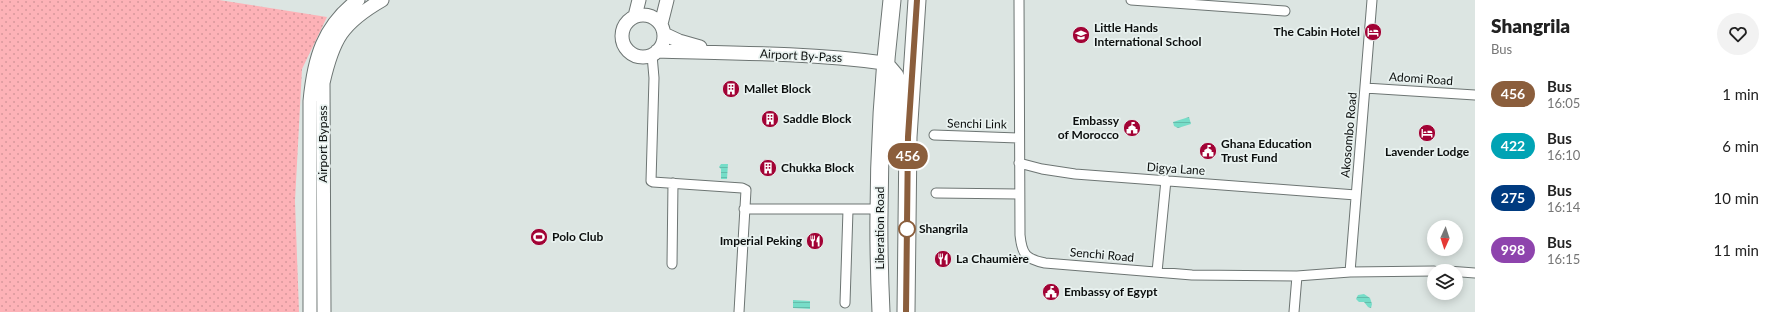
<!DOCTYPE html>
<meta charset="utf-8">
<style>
:root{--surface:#fff;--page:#f2f2f2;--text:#222;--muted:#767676}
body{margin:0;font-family:Lato,sans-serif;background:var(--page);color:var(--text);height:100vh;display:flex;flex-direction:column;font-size:15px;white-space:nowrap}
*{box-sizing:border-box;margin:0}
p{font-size:13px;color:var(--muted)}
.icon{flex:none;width:22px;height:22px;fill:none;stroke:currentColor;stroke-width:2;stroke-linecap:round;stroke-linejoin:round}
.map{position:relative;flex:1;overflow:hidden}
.sheet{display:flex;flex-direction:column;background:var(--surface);width:300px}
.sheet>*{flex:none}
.badge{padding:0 8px;border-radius:13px;font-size:14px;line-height:26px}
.needle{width:26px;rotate:183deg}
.controls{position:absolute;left:1427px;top:220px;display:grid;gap:8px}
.controls a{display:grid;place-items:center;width:36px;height:36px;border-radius:50%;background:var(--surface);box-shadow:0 2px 10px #0003;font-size:20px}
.map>.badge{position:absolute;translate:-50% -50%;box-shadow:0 0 0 2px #fff}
.round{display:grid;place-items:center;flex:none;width:42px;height:42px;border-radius:21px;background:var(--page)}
.summary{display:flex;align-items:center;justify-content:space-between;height:68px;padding:0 16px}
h1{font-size:19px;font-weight:800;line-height:30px}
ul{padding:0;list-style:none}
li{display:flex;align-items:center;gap:12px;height:52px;padding:0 16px}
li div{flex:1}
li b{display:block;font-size:15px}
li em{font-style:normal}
li .badge{min-width:44px;font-weight:700;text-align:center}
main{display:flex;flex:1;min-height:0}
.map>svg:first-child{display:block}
</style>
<main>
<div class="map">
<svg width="1475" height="312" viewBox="0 0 1475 312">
<defs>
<pattern id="grass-dots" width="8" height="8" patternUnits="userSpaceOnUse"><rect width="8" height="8" fill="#fdb2b7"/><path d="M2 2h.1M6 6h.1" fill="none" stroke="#d8989c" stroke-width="1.8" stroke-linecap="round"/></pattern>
<pattern id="water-rules" width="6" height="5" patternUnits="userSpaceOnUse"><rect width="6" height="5" fill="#76ddc8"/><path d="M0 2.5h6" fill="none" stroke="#65bcab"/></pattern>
</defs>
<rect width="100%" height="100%" fill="#dce5e2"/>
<!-- grass -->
<path fill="url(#grass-dots)" d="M 0,0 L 219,0 L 327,17 L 302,69 L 295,201 L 299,312 L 0,312 Z"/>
<!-- water -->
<path fill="url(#water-rules)" d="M 1189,117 L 1191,124 L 1178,128 L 1174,126 L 1173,122 Z
M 721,164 L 728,164 L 727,179 L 721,179 L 721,169 L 719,167 Z
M 1364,294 L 1370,298 L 1372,304 L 1371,308 L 1368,307 L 1364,302 L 1359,302 L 1356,299 L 1358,295 Z
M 793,300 L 810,301 L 810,309 L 793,308 Z"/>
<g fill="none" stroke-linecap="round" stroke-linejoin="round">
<defs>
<path id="street" d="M 1019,0 L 1020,235 C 1022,255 1026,259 1045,263 L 1192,275 L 1297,276 L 1350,272 L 1434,271
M 1131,0 L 1285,11
M 652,55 L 654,78 L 651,181 L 653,182 L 742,188 L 746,190 L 739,312
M 1365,88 L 1475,95
M 934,135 L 1019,138
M 1019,163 L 1042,169 L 1075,174 L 1356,195
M 936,193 L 1019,194
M 744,209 L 879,209
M 672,264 L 673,183
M 1448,271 L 1475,273
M 1157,272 L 1166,180
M 1350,272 L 1372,0
M 845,303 L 848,210
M 1294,312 L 1297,276"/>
<path id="secondary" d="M622 36a21 21 0 1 1 42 0a21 21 0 1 1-42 0Z
M 635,16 L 639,0
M 661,24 L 667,0
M 664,34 L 679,41 L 700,47
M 657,51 C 733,53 809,53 884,63
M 310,312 L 310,101 C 314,59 323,26 358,0
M 324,312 L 323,83 C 333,39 342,23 382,0"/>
<path id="highway" d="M 884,63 L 895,76 L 897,84 L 897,147
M 881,312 C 876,208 880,103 892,0
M 906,312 L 908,137 L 917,0"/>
</defs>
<!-- street casing -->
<use href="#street" stroke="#6d7573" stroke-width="11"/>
<!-- secondary casing -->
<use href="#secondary" stroke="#6d7573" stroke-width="15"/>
<!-- highway casing -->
<use href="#highway" stroke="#6d7573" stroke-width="19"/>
<!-- street -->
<use href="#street" stroke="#fff" stroke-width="9"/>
<!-- secondary -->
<use href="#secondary" stroke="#fff" stroke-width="13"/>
<!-- highway -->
<use href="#highway" stroke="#fff" stroke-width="17"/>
</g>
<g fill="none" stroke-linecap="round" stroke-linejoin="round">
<defs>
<path id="line" d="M 906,312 L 908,137 L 917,0"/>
</defs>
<!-- line casing -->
<use href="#line" stroke="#fff" stroke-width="9"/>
<!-- line -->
<use href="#line" stroke="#8b5e3c" stroke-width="6"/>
</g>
<!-- icons -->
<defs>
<symbol id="hotel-disc" viewBox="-11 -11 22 22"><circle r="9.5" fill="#a20335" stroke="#e9f2f0"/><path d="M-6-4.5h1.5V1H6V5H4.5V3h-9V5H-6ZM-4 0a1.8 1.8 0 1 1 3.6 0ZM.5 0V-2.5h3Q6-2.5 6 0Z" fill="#fff"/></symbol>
<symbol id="school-disc" viewBox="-11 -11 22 22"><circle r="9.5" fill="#a20335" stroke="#e9f2f0"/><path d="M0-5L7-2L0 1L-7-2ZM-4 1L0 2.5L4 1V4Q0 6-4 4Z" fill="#fff"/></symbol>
<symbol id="building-disc" viewBox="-11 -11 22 22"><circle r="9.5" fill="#a20335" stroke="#e9f2f0"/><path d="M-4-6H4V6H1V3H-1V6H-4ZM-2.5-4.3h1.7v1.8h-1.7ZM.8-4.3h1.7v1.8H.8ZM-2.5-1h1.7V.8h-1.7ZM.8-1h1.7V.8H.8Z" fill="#fff"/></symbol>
<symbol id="civic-disc" viewBox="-11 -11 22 22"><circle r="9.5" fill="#a20335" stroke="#e9f2f0"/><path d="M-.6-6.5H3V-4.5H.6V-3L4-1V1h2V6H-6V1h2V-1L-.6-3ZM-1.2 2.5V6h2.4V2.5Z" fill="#fff"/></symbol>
<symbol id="stadium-disc" viewBox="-11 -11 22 22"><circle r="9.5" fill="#a20335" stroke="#e9f2f0"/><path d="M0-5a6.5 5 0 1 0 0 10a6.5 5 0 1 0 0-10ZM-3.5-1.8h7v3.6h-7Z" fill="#fff"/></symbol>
<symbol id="restaurant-disc" viewBox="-11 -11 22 22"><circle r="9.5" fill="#a20335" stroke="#e9f2f0"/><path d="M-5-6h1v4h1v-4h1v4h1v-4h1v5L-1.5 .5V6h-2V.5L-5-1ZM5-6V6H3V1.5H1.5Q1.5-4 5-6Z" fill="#fff"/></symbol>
</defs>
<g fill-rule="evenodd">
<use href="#hotel-disc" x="1363" y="22" width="20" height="20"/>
<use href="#school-disc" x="1071" y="25" width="20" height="20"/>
<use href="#building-disc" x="721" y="79" width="20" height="20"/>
<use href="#building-disc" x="760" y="109" width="20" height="20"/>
<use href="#civic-disc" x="1122" y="118" width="20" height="20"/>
<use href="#hotel-disc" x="1417" y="123" width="20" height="20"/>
<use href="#civic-disc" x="1198" y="141" width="20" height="20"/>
<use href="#building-disc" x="758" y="158" width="20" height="20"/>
<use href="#stadium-disc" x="529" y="227" width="20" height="20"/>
<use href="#restaurant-disc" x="805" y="231" width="20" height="20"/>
<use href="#restaurant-disc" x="933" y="249" width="20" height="20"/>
<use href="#civic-disc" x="1041" y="282" width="20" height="20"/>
</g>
<!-- markers -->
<circle fill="#fff" stroke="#8b5e3c" stroke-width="2" cx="907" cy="229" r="8"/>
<g text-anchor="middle" stroke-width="3.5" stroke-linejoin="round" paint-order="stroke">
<!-- poi labels -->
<g font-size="12" font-weight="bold" fill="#0c0f0e" stroke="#e9f2f0" text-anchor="start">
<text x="1094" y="32">Little Hands<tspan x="1094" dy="14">International School</tspan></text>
<text x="1360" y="36" text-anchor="end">The Cabin Hotel</text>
<text x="744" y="93">Mallet Block</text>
<text x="783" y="123">Saddle Block</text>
<text x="1119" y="125" text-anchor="end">Embassy<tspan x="1119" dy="14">of Morocco</tspan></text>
<text x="1221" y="148">Ghana Education<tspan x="1221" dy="14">Trust Fund</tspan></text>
<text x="1427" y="156" text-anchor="middle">Lavender Lodge</text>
<text x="781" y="172">Chukka Block</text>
<text x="552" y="241">Polo Club</text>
<text x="802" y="245" text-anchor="end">Imperial Peking</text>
<text x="956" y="263">La Chaumière</text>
<text x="1064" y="296">Embassy of Egypt</text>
</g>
<!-- street labels -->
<g font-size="12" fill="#0c0f0e" stroke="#e9f2f0">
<text transform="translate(801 56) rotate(3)" y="4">Airport By-Pass</text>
<text transform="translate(1421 79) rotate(4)" y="4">Adomi Road</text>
<text transform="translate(977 124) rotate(1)" y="4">Senchi Link</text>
<text transform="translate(1349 135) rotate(-85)" y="4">Akosombo Road</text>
<text transform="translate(323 144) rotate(-90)" y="4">Airport Bypass</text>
<text transform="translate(1176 169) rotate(4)" y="4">Digya Lane</text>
<text transform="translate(880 228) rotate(-90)" y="4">Liberation Road</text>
<text transform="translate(1102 255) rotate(5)" y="4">Senchi Road</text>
</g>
<!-- stop labels -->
<g font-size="12" font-weight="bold" fill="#0c0f0e" stroke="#e9f2f0" text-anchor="start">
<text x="919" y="233">Shangrila</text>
</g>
</g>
</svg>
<div class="controls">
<a><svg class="needle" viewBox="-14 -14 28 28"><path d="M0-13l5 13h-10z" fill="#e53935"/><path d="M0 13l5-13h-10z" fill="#767676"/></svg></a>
<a><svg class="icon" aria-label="layers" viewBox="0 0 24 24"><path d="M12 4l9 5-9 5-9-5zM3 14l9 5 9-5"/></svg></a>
</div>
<b class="badge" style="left:908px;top:156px;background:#8b5e3c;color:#fff">456</b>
</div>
<section class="sheet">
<div class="summary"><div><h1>Shangrila</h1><p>Bus</p></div><a class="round"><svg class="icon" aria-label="heart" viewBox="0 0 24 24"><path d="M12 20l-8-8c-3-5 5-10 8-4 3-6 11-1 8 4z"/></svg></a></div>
<ul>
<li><span class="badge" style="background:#8b5e3c;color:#fff">456</span><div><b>Bus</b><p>16:05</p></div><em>1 min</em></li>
<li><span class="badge" style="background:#00a3b4;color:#fff">422</span><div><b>Bus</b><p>16:10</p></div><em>6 min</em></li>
<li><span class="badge" style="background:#003b80;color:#fff">275</span><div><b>Bus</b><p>16:14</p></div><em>10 min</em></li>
<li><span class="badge" style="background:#8e44ad;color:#fff">998</span><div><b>Bus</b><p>16:15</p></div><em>11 min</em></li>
</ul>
</section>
</main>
